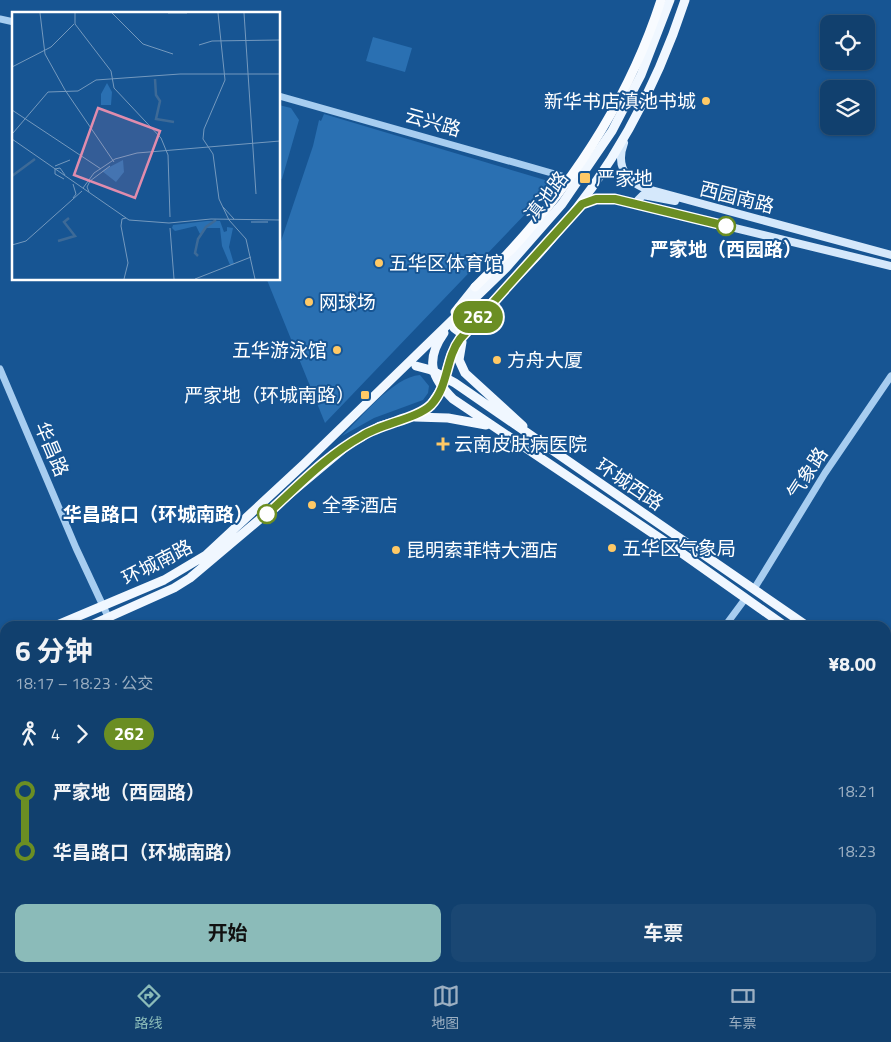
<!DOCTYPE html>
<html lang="zh">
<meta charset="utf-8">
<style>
:root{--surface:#11406e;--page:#1a4773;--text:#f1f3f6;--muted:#9cafc2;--line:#305981;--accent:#8bbbb9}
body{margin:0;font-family:"Titillium Web","Noto Sans SC",sans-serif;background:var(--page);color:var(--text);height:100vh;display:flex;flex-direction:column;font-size:19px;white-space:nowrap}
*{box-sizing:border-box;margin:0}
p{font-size:16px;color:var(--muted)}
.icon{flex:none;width:28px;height:28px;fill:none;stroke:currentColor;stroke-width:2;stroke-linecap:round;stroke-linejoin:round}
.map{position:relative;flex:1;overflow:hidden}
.sheet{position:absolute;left:0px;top:621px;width:891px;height:351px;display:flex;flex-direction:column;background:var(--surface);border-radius:15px 15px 0 0;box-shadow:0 1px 4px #0004,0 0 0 1px var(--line)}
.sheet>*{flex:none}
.badge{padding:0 10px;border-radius:16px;font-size:18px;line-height:32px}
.controls{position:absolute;left:820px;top:15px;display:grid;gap:10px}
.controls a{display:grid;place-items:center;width:55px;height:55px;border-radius:10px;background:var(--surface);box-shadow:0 1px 4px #0004,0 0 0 1px var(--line);font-size:25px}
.map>.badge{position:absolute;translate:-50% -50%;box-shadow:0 0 0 2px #fff}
.legs{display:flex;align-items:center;gap:8px;height:55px;padding:0 15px;font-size:16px}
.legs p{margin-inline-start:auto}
.headline{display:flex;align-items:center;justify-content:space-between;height:85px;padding:0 15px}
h1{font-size:28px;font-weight:700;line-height:38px}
.action{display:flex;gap:10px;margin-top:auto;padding:10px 15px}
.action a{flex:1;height:58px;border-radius:10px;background:var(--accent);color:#111;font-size:20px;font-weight:700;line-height:58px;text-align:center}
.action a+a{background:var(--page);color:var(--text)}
ul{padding:0 15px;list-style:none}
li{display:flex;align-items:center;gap:18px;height:60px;font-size:19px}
li i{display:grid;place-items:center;width:8px;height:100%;margin:0 6px;background:currentColor}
li i::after{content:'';width:12px;height:12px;margin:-6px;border:4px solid;border-radius:50%;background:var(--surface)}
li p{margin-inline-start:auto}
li:first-child i{background:linear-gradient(#0000 50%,currentColor 0)}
li:last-child i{background:linear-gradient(currentColor 50%,#0000 0)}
.tabs{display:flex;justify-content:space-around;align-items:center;height:70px;border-top:1px solid var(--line);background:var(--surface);font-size:14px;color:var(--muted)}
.tabs a{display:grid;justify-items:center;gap:2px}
.tabs .current{color:var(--accent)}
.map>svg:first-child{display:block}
</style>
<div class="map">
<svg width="891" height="972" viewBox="0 0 891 972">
<rect width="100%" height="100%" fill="#175593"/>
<!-- green -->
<path fill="#2a70b2" d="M 373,37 L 412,48 L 405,72 L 366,61 Z
M 279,105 L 291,108 L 299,120 L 282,179 L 279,178 Z
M 324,114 L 555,183 L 325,423 L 267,280 L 279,279 L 279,247 L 313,146 L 319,120 L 321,121 Z
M 420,375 L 429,386 L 428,393 L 423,400 L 374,418 L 342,436 C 361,418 393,377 420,375 Z"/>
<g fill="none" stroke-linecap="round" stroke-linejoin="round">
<!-- tertiary -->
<path stroke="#a7cdf0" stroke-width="7" d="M 0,19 L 14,22
M 279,96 L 562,176 L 571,181
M 0,369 L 76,548 L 111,623
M 754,589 L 825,473 L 891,376
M 725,626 L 745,599
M 886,882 L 891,880
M 141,972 L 146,968
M 663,972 L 674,968"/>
<!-- secondary -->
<path stroke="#d5e8fb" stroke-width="8" d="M 624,143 C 616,164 624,179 644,188 L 891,255
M 640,205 L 638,200 L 643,195 L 675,201
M 580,206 L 597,199 L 620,200 L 891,266"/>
<!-- primary -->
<path stroke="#f0f7ff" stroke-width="9" d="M 455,312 L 475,287
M 454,320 L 454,328 L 458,331 L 467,329
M 444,333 C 425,360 431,377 453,399 L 676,549 L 785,626
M 462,342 L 459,360 L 465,373 L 523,426
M 416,366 L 431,370 L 455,383 L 807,626
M 415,417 L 448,418 L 486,425
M 55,626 L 164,580 L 206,555 L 304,464 L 506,268 L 562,204 L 612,131 L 641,75 L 670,0
M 89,626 L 174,588 L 190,578 L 349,444 L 380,426 L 414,416 L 429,407 L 441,389 L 451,355 L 460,339 C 487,303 522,275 550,241 C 612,170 656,89 685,0
M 0,651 L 5,649
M 0,666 L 5,664
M 886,681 L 891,684
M 886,697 L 891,700
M 0,910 L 5,912
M 0,923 L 5,926
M 85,968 L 93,972
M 115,968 L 124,972"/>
<!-- trunk-bridge -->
<path stroke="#f8fbff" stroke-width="9" d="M 475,287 C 559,205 625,112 661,0"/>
</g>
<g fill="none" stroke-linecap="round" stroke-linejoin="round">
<defs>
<path id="line-1" d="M 267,514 C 297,487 326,456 362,436 C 382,423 417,419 431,405 C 449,386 445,359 460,339 L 582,204 L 596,199 L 615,199 L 726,226"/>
</defs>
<!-- line-1 casing -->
<use href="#line-1" stroke="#fff" stroke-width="11"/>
<!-- line-1 -->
<use href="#line-1" stroke="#6b8e23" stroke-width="8"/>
</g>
<!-- markers -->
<g fill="#ffc966" stroke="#175593" stroke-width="2">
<circle cx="706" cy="101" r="5"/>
<rect x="579" y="172" width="12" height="12" rx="2.5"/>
<circle cx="379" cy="263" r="5"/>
<circle cx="309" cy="302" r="5"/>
<circle cx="337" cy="350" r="5"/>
<circle cx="497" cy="360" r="5"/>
<rect x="360" y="390" width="10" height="10" rx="2.5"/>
<path d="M440.5 436.5h5v5h5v5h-5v5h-5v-5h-5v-5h5z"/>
<circle cx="312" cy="505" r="5"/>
<circle cx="612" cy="548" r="5"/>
<circle cx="396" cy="550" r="5"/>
</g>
<g fill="#fff" stroke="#6b8e23" stroke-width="2.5">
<circle cx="726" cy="226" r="9"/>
<circle cx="267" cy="514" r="9"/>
</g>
<g text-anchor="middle" stroke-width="4" stroke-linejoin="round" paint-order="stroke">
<!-- poi labels -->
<g font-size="19" fill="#fff" stroke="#175593" text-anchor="start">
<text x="696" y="108" text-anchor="end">新华书店滇池书城</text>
<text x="596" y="185">严家地</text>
<text x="389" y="270">五华区体育馆</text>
<text x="319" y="309">网球场</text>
<text x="327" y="357" text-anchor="end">五华游泳馆</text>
<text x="507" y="367">方舟大厦</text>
<text x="355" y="402" text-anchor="end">严家地（环城南路）</text>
<text x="454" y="451">云南皮肤病医院</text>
<text x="322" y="512">全季酒店</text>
<text x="622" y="555">五华区气象局</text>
<text x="406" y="557">昆明索菲特大酒店</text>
</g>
<!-- street labels -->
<g font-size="19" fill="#fff" stroke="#175593">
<text transform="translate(433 122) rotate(16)" y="7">云兴路</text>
<text transform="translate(546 196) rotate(-52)" y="7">滇池路</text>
<text transform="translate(737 197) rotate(14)" y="7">西园南路</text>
<text transform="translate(52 449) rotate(67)" y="7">华昌路</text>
<text transform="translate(807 473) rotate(-57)" y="7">气象路</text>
<text transform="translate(630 484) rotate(34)" y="7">环城西路</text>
<text transform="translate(157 562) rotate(-27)" y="7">环城南路</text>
</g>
<!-- stop labels -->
<g font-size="19" font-weight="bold" fill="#fff" stroke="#175593">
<text x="726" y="256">严家地（西园路）</text>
<text x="253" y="521" text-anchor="end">华昌路口（环城南路）</text>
</g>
</g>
<!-- overview -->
<g transform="translate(12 12)">
<rect width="268" height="268" fill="#175593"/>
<path d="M 95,71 L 100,80 L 99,93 L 89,93 L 89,82 ZM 111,148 L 112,160 L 104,170 L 90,159 ZM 195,209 L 208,209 L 212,220 L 215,219 L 215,215 L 221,216 L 217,235 L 222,252 L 218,253 L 210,234 L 208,216 L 194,216 L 189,224 L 184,214 L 163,219 L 160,216 L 161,213 Z" fill="#2a70b2"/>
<path fill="none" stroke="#3d6a97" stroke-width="2.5" d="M 143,67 L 144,83 L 148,89 L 144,107 L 162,110M 0,164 L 23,147M 46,229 L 63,224 L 52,210 L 57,206M 186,244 L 183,241 L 186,227 L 194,215 L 204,208"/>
<path fill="none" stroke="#7499be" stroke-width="1" d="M 28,1 L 33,42 L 53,78 L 102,150M 63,1 L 63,12 L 99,59 L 102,76 L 149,126 L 156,143 L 158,205M 100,1 L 131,32 L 161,42M 156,1 L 175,1M 206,1 L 213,68 L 192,117 L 191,127 L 201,142 L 207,187 L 217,208 L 234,227 L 243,267M 232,1 L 244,182M 187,33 L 200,29 L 268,28M 0,55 L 39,35 L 62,12M 0,98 L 89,157M 1,121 L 36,80 L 66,79 L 84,68 L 168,62 L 268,62M 0,127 L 117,208 L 157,211 L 199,207 L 268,208M 43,154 L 58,148M 52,167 L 43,162 L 43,157 L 48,156 L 53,163M 71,176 L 82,161 L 103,147 L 125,141 L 268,129M 77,180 L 75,175 L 78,169 L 98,154M 61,186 L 64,182 L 61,172M 211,195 L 222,207M 239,210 L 256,210M 158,216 L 162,267M 0,233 L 14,229 L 70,179M 112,267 L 116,251 L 109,214 L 110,207 L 114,206M 183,267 L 239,245"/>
<path fill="#e08cad" fill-opacity="0.15" stroke="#e08cad" stroke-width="2.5" d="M 86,96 L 148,119 L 123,186 L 62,163 Z"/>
<rect width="268" height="268" fill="none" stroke="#fff" stroke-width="2.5"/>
</g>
</svg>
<div class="controls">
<a><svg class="icon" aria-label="locate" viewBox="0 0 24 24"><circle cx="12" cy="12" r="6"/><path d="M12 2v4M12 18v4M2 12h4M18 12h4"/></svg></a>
<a><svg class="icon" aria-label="layers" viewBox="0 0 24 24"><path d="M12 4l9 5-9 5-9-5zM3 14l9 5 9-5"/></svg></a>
</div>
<b class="badge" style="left:478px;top:317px;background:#6b8e23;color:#fff">262</b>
<section class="sheet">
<div class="headline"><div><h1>6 分钟</h1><p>18:17 – 18:23 · 公交</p></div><b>¥8.00</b></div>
<div class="legs"><svg class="icon" aria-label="walk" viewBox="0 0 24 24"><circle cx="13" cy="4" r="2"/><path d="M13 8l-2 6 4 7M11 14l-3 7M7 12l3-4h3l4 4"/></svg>4<svg class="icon" aria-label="forward" viewBox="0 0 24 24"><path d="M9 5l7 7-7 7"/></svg><b class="badge" style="background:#6b8e23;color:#fff">262</b></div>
<ul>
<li><i style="color:#6b8e23"></i><b>严家地（西园路）</b><p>18:21</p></li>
<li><i style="color:#6b8e23"></i><b>华昌路口（环城南路）</b><p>18:23</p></li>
</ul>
<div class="action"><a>开始</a><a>车票</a></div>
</section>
</div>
<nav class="tabs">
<a class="current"><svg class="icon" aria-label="directions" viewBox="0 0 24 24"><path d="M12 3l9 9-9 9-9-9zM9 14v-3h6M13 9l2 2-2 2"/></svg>路线</a>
<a><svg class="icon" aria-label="map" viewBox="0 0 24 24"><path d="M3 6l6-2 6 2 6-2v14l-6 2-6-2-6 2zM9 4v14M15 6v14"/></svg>地图</a>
<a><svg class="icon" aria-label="tickets" viewBox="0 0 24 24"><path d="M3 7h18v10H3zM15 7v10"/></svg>车票</a>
</nav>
